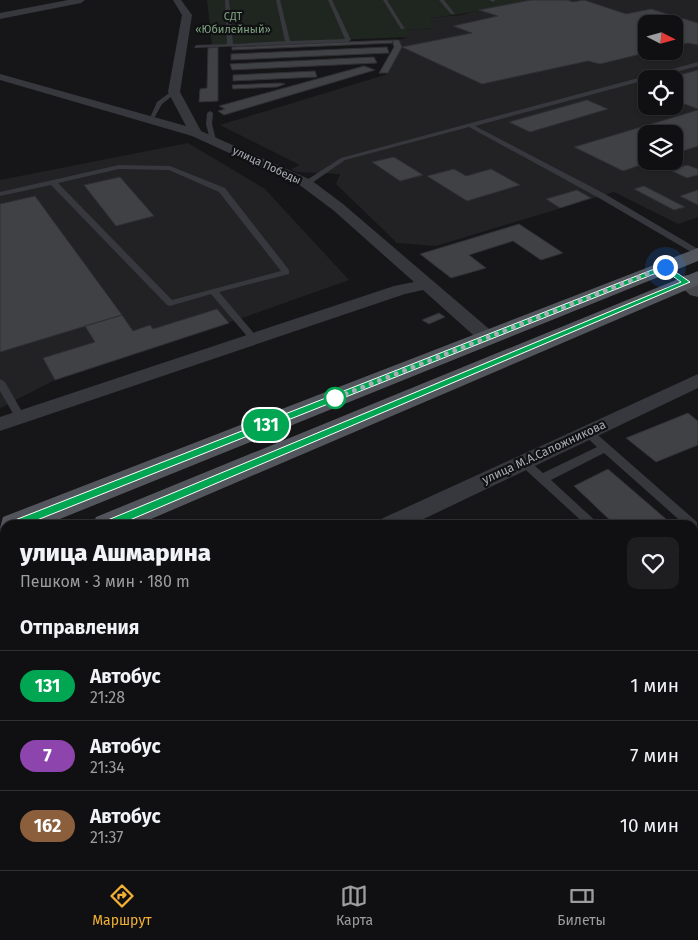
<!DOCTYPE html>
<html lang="ru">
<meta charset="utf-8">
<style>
:root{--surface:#101012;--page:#1e1e20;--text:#f1f3f6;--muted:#9c9d9f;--line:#303032;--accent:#f2b134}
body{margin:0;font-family:"Fira Sans",sans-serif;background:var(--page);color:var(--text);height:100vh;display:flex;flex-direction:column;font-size:19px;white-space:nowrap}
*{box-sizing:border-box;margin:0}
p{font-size:16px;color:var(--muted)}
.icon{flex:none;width:28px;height:28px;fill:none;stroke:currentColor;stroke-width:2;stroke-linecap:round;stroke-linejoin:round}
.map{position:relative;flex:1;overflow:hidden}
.details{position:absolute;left:0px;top:520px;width:699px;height:350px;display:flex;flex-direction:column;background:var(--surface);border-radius:15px 15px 0 0;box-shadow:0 1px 4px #0004,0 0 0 1px var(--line)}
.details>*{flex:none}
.badge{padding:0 10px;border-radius:16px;font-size:18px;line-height:32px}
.needle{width:32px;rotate:96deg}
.buttons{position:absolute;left:638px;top:15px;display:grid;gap:10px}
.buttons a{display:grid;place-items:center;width:45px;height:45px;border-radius:10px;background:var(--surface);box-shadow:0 1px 4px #0004,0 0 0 1px var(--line);font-size:25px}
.you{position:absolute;width:25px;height:25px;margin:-12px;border:4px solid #fff;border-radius:50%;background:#1a73e8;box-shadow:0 0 0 8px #1a73e833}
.map>.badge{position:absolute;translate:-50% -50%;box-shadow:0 0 0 2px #fff}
h2{padding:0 20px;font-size:19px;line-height:45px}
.round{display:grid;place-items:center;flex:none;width:52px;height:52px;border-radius:10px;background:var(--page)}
.summary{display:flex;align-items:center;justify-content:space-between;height:85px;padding:0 20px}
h1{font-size:24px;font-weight:800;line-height:38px}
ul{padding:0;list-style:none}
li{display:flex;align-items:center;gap:15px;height:70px;padding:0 20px;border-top:1px solid var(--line)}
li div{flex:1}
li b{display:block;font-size:19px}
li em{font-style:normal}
li .badge{min-width:55px;font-weight:700;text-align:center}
.menu{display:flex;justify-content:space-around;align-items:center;height:70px;border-top:1px solid var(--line);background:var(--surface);font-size:14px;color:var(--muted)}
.menu a{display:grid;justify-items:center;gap:2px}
.menu .on{color:var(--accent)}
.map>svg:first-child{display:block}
</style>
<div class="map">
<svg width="698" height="870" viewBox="0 0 698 870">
<rect width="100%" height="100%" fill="#161618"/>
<!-- built -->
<path fill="#222225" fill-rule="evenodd" d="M 531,0 L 698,0 L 698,217 L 678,224 L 614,192 L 436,246 L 397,243 L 336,184 L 340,174 L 296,172 L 291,169 L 300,165 L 220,125 L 388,74 L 402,47 L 399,40 L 408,37 L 407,30 L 436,28 L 430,18 L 462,15 L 479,10 ZM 646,24 L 674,24 L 674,51 L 646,51 ZM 646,79 L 674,79 L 674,106 L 646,106 ZM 646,134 L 674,134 L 674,161 L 646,161 Z
M 188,143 L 265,189 L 349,280 L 245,317 L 55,380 L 0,408 L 0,180 Z"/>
<!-- green -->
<path fill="#1e261f" d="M 207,0 L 531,0 C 497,6 464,15 430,18 L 436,28 L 408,30 L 409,37 L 212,45 Z"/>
<!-- building -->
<path fill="#404145" stroke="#303034" d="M 531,0 L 567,0 L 573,2 L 584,0 L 626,14 L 651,9 L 698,23 L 698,45 L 688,43 L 674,46 L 674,24 L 646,24 L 646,51 L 653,51 L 600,64 L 588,61 L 482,84 L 402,47 L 472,33 L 453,26 L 498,16 L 479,10 Z
M 392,40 L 394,43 L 232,50 L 232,47 Z
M 392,40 L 399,40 L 402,47 L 388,73 L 379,73 L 394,47 Z
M 218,47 L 218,101 L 199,102 L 200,89 L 207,88 L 208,48 Z
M 387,47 L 389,53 L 231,60 L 231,54 Z
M 374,57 L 377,63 L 232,70 L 230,64 Z
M 364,66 L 375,70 L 224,115 L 218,111 L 225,109 L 219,106 Z
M 698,70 L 698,109 L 674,100 L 674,79 L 664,79 Z
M 315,71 L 317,77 L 233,81 L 233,75 Z
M 280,83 L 285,84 L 277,87 L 233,89 L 232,85 Z
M 587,100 L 608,109 L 530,132 L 509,122 Z
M 698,110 L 698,146 L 674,154 L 674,134 L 646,134 L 646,161 L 652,161 L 623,171 L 574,147 Z
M 394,157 L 423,175 L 400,181 L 372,162 Z
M 687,165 L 698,169 L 698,175 L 687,178 L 670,170 Z
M 454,169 L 466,176 L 491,169 L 520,185 L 467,201 L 427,176 Z
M 120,177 L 154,216 L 116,226 L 84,185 Z
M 644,186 L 685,207 L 674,210 L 634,189 Z
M 577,190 L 591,198 L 560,208 L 546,199 Z
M 698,190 L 698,205 L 680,196 Z
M 35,196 L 122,315 L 0,352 L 0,204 Z
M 519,224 L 563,253 L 541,260 L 513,241 L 469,255 L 486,268 L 451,278 L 420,254 Z
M 217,309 L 229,323 L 55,380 L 43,358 L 95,342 L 85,326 L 122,315 L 133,331 L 150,325 L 153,329 Z
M 439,313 L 445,317 L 429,324 L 422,320 Z
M 688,413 L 698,421 L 698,445 L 656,462 L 626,438 Z
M 608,469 L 673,525 L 615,525 L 574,486 Z
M 561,865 L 587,865 L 590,870 L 565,870 Z"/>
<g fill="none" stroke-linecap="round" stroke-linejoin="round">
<!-- lane -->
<path fill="#37383d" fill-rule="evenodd" d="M 225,0 L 229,0 L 233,44 L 285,41 L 276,0 L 280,0 L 290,41 L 345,39 L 328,0 L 332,0 L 351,40 L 348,42 L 194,48 L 196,45 L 227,44 Z
M 383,0 L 387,0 L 405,29 L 401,29 Z
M 439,0 L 444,0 L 455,14 L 451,14 Z
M 489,0 L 495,0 L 495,1 L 493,2 Z
M 698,62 L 698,66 L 475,126 L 605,194 L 698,249 L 698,256 L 599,198 L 469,127 L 345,160 L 309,185 L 302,183 L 341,158 Z
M 172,91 L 177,92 L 162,104 L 153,120 L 149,120 L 157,102 Z
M 210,111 L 213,113 L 212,124 L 216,140 L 213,142 L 210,140 L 206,124 L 207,113 Z
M 119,165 L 170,166 L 225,188 L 289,270 L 289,274 L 219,292 L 258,338 L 260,340 L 258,342 L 252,342 L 211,294 L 170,306 L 167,305 L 51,185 L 0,196 L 0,192 ZM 119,169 L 169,170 L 219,192 L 281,271 L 172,300 L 58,183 Z
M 0,379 L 5,382 L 25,417 L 24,420 L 16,420 L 15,417 L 0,391 Z
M 587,428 L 591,429 L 697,522 L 697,528 L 694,530 L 694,525 L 685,525 L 604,453 L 551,480 L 600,525 L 586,525 L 517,462 L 523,458 L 527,459 L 543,473 L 597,447 L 581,432 Z
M 698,577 L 698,589 L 694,590 L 694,578 Z
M 89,865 L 107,865 L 109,870 L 91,870 Z
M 255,865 L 273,865 L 275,870 L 257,870 Z
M 309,865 L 332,865 L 330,870 L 307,870 Z
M 536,865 L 556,865 L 558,870 L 538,870 Z"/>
<!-- street -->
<path fill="#37383d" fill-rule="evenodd" d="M 68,0 L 85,0 L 81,3 L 0,19 L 0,13 Z
M 173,0 L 181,0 L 192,15 L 180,92 L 201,131 L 311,180 L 343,204 L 495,334 L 497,338 L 495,342 L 488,344 L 481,342 L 423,290 L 405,294 L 0,431 L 0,417 L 394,286 L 414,282 L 333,210 L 301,186 L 192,136 L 0,80 L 0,74 L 186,126 L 168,92 L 182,15 Z
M 698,374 L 698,388 L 411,525 L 377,525 L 381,519 Z
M 5,689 L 5,716 L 0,718 L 0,691 Z
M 638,865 L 675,865 L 677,870 L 640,870 Z"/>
<!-- secondary -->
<path fill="#45474d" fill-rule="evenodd" d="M 687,275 L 698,280 L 698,297 L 690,295 L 676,282 L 679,277 Z"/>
<!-- primary -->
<path fill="#53555c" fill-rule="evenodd" d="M 698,248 L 698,261 L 45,525 L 5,525 L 5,534 L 0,528 L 3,517 Z
M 698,271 L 698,285 L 137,525 L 92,525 L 96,517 Z
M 5,555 L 5,581 L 0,583 L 0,557 Z"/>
</g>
<!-- line -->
<path fill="#00a651" stroke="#fff" d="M 662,266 L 667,266 L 690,282 L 111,528 L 107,529 L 101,525 L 103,522 L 681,282 L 664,270 L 17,528 L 14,529 L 8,525 L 10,522 Z"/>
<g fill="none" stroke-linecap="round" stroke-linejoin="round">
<!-- walk -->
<path stroke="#a8adb8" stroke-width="5" stroke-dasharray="0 9" d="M 335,398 L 328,401 L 665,267"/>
</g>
<!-- markers -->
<circle fill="#fff" stroke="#00a651" stroke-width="2.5" cx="335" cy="398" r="10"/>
<g text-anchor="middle" stroke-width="4.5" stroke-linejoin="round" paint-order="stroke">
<!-- far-park labels -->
<g font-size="11" fill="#7fa381" stroke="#111113">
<text x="233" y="20">СДТ<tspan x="233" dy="13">«Юбилейный»</tspan></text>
</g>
<!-- far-street labels -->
<g font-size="11" fill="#a8adb8" stroke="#111113">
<text transform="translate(267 165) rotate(25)" y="4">улица Победы</text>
</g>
<!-- street labels -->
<g font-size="12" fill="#a8adb8" stroke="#111113">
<text transform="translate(544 452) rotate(-25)" y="4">улица М.А.Сапожникова</text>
</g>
</g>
</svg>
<div class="buttons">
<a><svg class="needle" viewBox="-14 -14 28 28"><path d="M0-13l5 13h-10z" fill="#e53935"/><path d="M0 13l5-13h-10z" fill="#9c9d9f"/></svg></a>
<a><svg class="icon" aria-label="locate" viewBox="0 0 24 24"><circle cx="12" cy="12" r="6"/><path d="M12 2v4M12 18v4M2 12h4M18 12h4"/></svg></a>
<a><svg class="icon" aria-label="layers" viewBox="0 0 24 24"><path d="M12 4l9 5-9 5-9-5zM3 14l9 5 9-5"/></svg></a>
</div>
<div class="you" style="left:665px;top:267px"></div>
<b class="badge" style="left:266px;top:425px;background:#00a651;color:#fff">131</b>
<section class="details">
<div class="summary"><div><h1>улица Ашмарина</h1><p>Пешком · 3 мин · 180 m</p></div><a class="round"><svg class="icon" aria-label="heart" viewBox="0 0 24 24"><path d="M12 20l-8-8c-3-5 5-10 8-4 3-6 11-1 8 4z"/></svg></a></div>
<h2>Отправления</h2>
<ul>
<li><span class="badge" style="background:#00a651;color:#fff">131</span><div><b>Автобус</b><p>21:28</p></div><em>1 мин</em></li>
<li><span class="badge" style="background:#8e44ad;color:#fff">7</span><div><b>Автобус</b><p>21:34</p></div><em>7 мин</em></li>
<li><span class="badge" style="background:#8b5e3c;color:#fff">162</span><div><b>Автобус</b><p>21:37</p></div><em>10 мин</em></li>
</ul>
</section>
</div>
<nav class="menu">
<a class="on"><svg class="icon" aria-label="directions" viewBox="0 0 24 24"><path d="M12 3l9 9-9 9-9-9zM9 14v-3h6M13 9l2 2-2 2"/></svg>Маршрут</a>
<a><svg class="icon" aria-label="map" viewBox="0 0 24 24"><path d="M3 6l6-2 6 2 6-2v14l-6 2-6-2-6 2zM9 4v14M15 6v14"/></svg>Карта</a>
<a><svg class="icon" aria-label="tickets" viewBox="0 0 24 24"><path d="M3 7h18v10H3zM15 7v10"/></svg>Билеты</a>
</nav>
